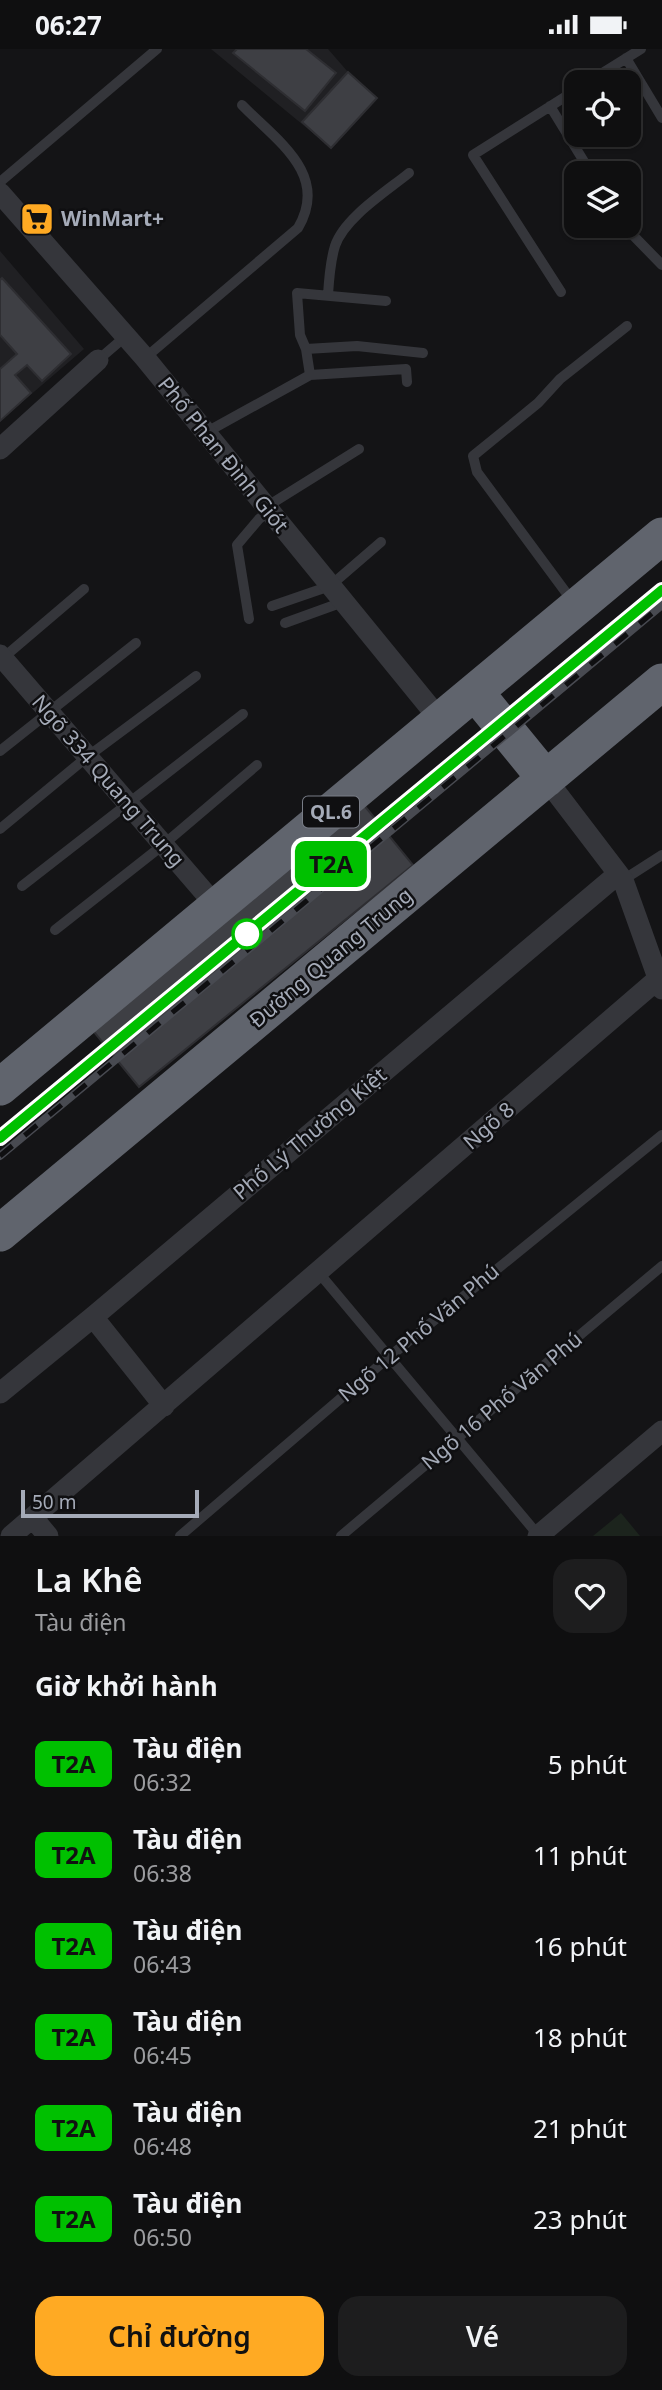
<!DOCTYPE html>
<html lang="vi">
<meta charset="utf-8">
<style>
:root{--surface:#0f0f10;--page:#1d1d1e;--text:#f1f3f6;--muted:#9b9c9f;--line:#2f2f30;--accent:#ffaa23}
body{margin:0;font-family:"Noto Sans",sans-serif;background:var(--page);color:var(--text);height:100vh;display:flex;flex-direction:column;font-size:26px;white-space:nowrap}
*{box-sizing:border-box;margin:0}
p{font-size:23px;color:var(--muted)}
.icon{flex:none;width:38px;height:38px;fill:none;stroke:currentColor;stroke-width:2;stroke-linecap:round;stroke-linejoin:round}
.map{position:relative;height:1487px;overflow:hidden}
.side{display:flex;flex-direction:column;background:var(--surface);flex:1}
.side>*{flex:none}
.badge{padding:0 14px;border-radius:10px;font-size:24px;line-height:46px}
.buttons{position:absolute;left:564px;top:21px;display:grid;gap:14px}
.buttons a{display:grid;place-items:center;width:77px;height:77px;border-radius:14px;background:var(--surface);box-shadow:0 2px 5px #0004,0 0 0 2px var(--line);font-size:35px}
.scale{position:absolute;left:21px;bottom:18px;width:178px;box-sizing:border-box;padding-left:7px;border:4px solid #a5abb8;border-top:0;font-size:19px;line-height:24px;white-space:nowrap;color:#a5abb8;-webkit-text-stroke:5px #0f0f11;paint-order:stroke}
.map>.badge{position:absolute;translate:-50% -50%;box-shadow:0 0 0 4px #fff}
h2{padding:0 35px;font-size:26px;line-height:63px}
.round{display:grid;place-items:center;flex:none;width:74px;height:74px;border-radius:21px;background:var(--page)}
.headline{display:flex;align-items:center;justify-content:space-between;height:119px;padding:0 35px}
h1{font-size:33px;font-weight:600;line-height:52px}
.cta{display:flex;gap:14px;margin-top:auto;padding:14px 35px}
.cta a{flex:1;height:80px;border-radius:21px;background:var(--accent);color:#111;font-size:28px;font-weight:600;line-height:80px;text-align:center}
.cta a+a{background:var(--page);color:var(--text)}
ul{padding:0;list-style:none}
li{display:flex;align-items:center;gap:21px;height:91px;padding:0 35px}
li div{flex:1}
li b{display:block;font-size:26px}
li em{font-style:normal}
li .badge{min-width:77px;font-weight:700;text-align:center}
.status{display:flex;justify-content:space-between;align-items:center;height:49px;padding:0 35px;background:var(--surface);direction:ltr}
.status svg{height:19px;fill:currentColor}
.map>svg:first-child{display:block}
</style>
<div class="status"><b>06:27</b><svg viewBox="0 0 49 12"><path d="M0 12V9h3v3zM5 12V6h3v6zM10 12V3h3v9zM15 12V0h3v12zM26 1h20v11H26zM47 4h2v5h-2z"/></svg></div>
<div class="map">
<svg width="662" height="1487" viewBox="0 0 662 1487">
<rect width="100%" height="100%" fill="#141416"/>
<!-- built -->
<path fill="#202023" d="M 211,0 L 328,0 L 348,23 L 377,49 L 331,99 Z
M 0,202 L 84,300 L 0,372 Z"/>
<!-- green -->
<path fill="#1c241d" d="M 621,1464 L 640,1487 L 593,1487 Z"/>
<!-- building -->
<path fill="#3e3f44" stroke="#2e2e32" stroke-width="2" d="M 237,0 L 306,0 L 336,24 L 305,62 L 233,4 Z
M 348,23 L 377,49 L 331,99 L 302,73 Z
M 2,229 L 71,305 L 42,332 L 27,316 L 15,326 L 31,344 L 0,372 L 0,320 L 17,305 L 0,286 L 0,231 Z
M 359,750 L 413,816 L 139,1038 L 85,972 Z"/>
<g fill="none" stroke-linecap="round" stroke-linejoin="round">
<!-- lane -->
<path stroke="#35363b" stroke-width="10" d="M 626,9 L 662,69
M 588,33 L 641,0
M 550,57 L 591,124
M 0,133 L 157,0
M 624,177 L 662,216
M 561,243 L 473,106 L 576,41
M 328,246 C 329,230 330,213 335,197 C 344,169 387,142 409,124
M 306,300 L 357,297 L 423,304
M 145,309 L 298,179 C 330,125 276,91 242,56
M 98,311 L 126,287
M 310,326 L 406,320 L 407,333
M 205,384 L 310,326 L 306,300 L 300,286 L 297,244 L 386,252
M 266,458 L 359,400
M 573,553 L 477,423 L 473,407 L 538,354 L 560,330 L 627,277
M 272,557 L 330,537 L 381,493
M 249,570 L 237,496 L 259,470 L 269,462
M 285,574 L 343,553
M 3,609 L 84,540
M 0,702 L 136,594
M 0,780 L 87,708 L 196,627
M 623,831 L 662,806
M 22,837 L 243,665
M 55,881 L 163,796 L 257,716
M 319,1224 L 539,1487
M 180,1487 L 389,1308 L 662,1086
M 341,1487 L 662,1217"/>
<!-- street -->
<path stroke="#35363b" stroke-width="21" d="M 0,144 L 145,309 L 441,672
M 0,400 L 98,311
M 0,606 L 217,858
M 546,730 L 623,831 L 662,940
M 93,1268 L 164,1357
M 0,1344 L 93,1268 L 618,825
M 33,1469 L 48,1487
M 11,1487 L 658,930
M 538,1487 L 662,1382"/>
<!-- highway -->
<path stroke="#60646d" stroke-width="37" d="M 475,643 L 546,730
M 0,1038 L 662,487
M 0,1184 L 662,633"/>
<defs>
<path id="rail" d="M 0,1089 L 662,541
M 0,1107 L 662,556"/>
</defs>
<!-- rail casing -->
<use href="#rail" stroke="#484a51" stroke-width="8"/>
<!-- rail -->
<use href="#rail" stroke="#0f0f11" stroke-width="5" stroke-dasharray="16" stroke-linecap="butt"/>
</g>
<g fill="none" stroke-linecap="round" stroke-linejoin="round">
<defs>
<path id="line" d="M 0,1089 L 662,541"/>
</defs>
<!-- line casing -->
<use href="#line" stroke="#fff" stroke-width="16"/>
<!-- line -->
<use href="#line" stroke="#00c000" stroke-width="10"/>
</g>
<!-- icons -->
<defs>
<symbol id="supermarket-square" viewBox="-11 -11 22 22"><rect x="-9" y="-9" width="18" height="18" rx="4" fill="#ffaa23" stroke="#0f0f11"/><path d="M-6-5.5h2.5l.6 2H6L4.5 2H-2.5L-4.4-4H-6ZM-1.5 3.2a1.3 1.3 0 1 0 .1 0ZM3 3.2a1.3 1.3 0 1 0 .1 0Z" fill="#111"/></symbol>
</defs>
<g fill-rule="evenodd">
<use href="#supermarket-square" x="18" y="151" width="38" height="38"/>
</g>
<!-- markers -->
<circle fill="#fff" stroke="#00c000" stroke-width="3.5" cx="247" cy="885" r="14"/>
<g text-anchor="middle" stroke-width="5" stroke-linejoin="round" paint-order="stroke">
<!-- shield labels -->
<rect fill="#0f0f11" stroke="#787c86" stroke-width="2" x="303" y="747.5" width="56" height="31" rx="5"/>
<g font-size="19" font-weight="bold" fill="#a5abb8">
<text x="331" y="770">QL.6</text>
</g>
<!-- poi labels -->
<g font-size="21" font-weight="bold" fill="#a5abb8" stroke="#0f0f11" text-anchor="start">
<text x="61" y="177">WinMart+</text>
</g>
<!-- street labels -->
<g font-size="21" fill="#a5abb8" stroke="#0f0f11">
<text transform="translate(223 406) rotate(51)" y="7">Phố Phan Đình Giót</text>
<text transform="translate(108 732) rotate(49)" y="7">Ngõ 334 Quang Trung</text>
<text transform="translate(331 909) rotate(-40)" y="7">Đường Quang Trung</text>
<text transform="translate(489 1077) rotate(-41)" y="7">Ngõ 8</text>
<text transform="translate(310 1085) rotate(-40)" y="7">Phố Lý Thường Kiệt</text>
<text transform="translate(419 1284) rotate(-40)" y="7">Ngõ 12 Phố Văn Phú</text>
<text transform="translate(502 1352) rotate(-40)" y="7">Ngõ 16 Phố Văn Phú</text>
</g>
</g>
</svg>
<div class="buttons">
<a><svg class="icon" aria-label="locate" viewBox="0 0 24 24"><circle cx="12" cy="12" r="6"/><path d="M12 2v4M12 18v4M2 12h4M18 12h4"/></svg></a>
<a><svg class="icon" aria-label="layers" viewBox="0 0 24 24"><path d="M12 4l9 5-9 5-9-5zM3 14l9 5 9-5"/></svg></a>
</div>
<div class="scale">50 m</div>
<b class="badge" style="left:331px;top:815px;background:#00c000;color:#111">T2A</b>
</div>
<section class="side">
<div class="headline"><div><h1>La Khê</h1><p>Tàu điện</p></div><a class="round"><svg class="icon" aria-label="heart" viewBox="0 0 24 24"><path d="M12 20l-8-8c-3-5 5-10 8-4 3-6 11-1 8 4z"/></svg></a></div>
<h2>Giờ khởi hành</h2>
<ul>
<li><span class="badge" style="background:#00c000;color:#111">T2A</span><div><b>Tàu điện</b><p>06:32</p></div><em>5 phút</em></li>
<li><span class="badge" style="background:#00c000;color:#111">T2A</span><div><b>Tàu điện</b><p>06:38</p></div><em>11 phút</em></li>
<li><span class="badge" style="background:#00c000;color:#111">T2A</span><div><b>Tàu điện</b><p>06:43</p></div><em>16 phút</em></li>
<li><span class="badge" style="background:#00c000;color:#111">T2A</span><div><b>Tàu điện</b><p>06:45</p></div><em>18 phút</em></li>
<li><span class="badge" style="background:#00c000;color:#111">T2A</span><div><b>Tàu điện</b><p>06:48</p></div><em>21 phút</em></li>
<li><span class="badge" style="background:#00c000;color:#111">T2A</span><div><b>Tàu điện</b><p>06:50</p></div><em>23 phút</em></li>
</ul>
<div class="cta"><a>Chỉ đường</a><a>Vé</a></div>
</section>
